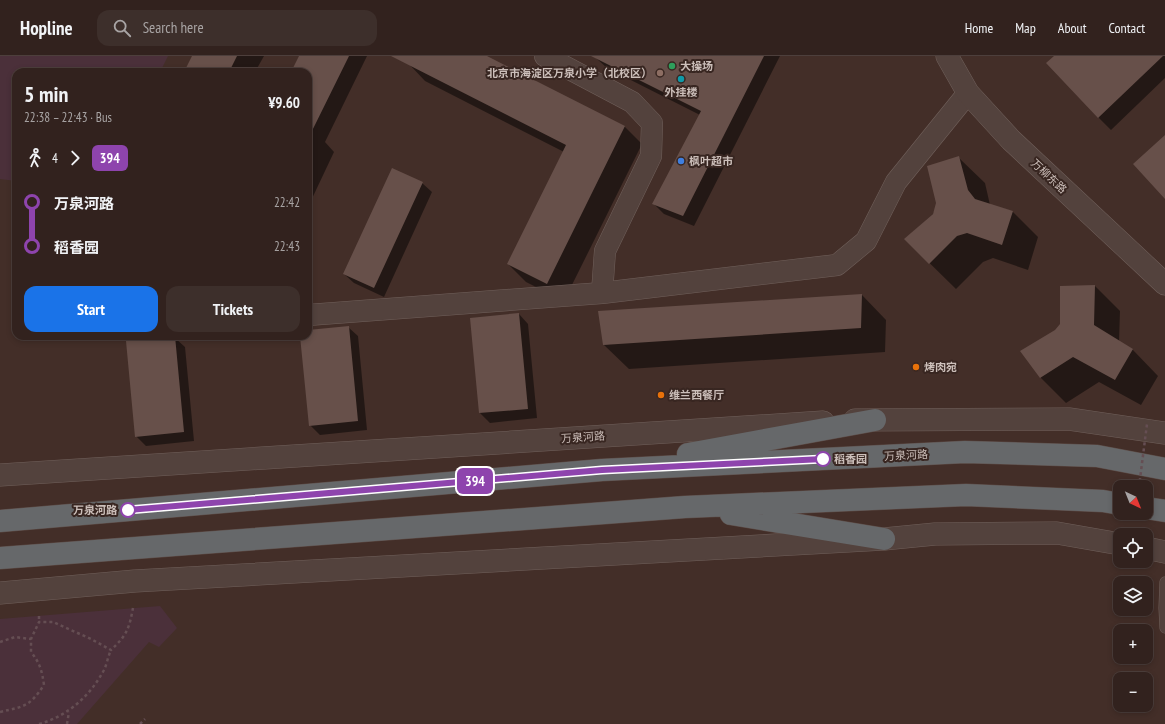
<!DOCTYPE html>
<meta charset="utf-8">
<style>
:root{--surface:#32221e;--page:#3d2f2b;--text:#f1f3f6;--muted:#a8a4a4;--line:#4d3f3c;--accent:#1a73e8}
body{margin:0;font-family:"PT Sans Narrow","Noto Sans SC",sans-serif;background:var(--page);color:var(--text);height:100vh;display:flex;flex-direction:column;font-size:15px;white-space:nowrap}
*{box-sizing:border-box;margin:0}
p{font-size:13px;color:var(--muted)}
.icon{flex:none;width:22px;height:22px;fill:none;stroke:currentColor;stroke-width:2;stroke-linecap:round;stroke-linejoin:round}
.map{position:relative;flex:1;overflow:hidden}
.side{position:absolute;left:12px;top:12px;width:300px;height:272px;display:flex;flex-direction:column;background:var(--surface);border-radius:12px;box-shadow:0 2px 6px #0003,0 0 0 1px var(--line)}
.side>*{flex:none}
.badge{padding:0 8px;border-radius:6px;font-size:14px;line-height:26px}
.needle{width:26px;rotate:137deg}
.tools{position:absolute;left:1113px;top:424px;display:grid;gap:8px}
.tools a{display:grid;place-items:center;width:40px;height:40px;border-radius:8px;background:var(--surface);box-shadow:0 2px 6px #0003,0 0 0 1px var(--line);font-size:20px}
.map>.badge{position:absolute;translate:-50% -50%;box-shadow:0 0 0 2px #fff}
.legs{display:flex;align-items:center;gap:6px;height:44px;padding:0 12px;font-size:13px}
.legs p{margin-inline-start:auto}
.summary{display:flex;align-items:center;justify-content:space-between;height:68px;padding:0 12px}
h1{font-size:22px;font-weight:700;line-height:30px}
.primary-button{display:flex;gap:8px;margin-top:auto;padding:8px 12px}
.primary-button a{flex:1;height:46px;border-radius:12px;background:var(--accent);color:#fff;font-size:16px;font-weight:700;line-height:46px;text-align:center}
.primary-button a+a{background:var(--page);color:var(--text)}
ul{padding:0 12px;list-style:none}
li{display:flex;align-items:center;gap:14px;height:44px;font-size:15px}
li i{display:grid;place-items:center;width:6px;height:100%;margin:0 5px;background:currentColor}
li i::after{content:'';width:10px;height:10px;margin:-5px;border:3px solid;border-radius:50%;background:var(--surface)}
li p{margin-inline-start:auto}
li:first-child i{background:linear-gradient(#0000 50%,currentColor 0)}
li:last-child i{background:linear-gradient(currentColor 50%,#0000 0)}
header{display:flex;align-items:center;gap:24px;box-sizing:border-box;height:56px;padding:0 20px;background:var(--surface);border-bottom:1px solid var(--line)}
header strong{font-size:19px}
nav{display:flex;gap:22px;margin-inline-start:auto;font-size:14px}
.search{width:280px;height:36px;background:var(--page);display:flex;align-items:center;gap:10px;box-sizing:border-box;padding:0 14px;border-radius:12px;color:var(--muted);font-size:15px}
.map>svg:first-child{display:block}
</style>
<header>
<strong>Hopline</strong>
<div class="search"><svg class="icon" aria-label="search" viewBox="0 0 24 24"><circle cx="10" cy="10" r="6"/><path d="M15 15l6 6"/></svg>Search here</div>
<nav><a>Home</a><a>Map</a><a>About</a><a>Contact</a></nav>
</header>
<div class="map">
<svg width="1165" height="668" viewBox="0 0 1165 668">
<rect width="100%" height="100%" fill="#432e28"/>
<!-- green -->
<path fill="#4b303a" d="M 0,0 L 168,0 L 160,16 L 16,16 L 16,125 L 0,123 Z
M 160,550 L 177,572 L 159,591 L 149,586 L 77,668 L 0,668 L 0,563 Z"/>
<!-- shadow -->
<path fill="#0007" d="M 194,0 L 264,0 L 255,16 L 186,16 Z
M 300,0 L 367,0 L 325,86 L 334,96 L 308,151 L 308,16 L 292,16 Z
M 411,0 L 485,0 L 625,71 L 642,88 L 564,245 L 526,226 L 508,208 L 564,96 L 425,25 L 408,7 Z
M 597,0 L 780,0 L 694,170 L 664,158 L 654,148 L 700,59 L 607,12 L 596,2 Z
M 1055,0 L 1165,0 L 1165,22 L 1111,74 L 1098,61 Z
M 959,102 L 985,127 L 990,149 L 1012,155 L 1038,181 L 1028,214 L 993,202 L 983,206 L 956,233 L 905,183 L 933,158 Z
M 422,127 L 432,136 L 384,241 L 354,227 L 344,218 Z
M 1095,230 L 1120,255 L 1119,286 L 1133,294 L 1158,320 L 1141,349 L 1099,326 L 1066,347 L 1040,321 L 1056,275 Z
M 862,239 L 886,264 L 885,296 L 629,313 L 604,289 Z
M 519,258 L 528,268 L 537,362 L 490,367 L 480,357 L 471,263 Z
M 348,271 L 358,280 L 367,374 L 320,379 L 310,369 L 301,280 L 308,280 L 308,275 Z
M 175,282 L 185,291 L 194,385 L 146,390 L 136,380 Z"/>
<!-- building -->
<path fill="#67504a" d="M 192,0 L 237,0 L 229,16 L 184,16 Z
M 299,0 L 349,0 L 308,83 L 308,16 L 291,16 Z
M 391,0 L 487,0 L 625,70 L 547,228 L 507,208 L 566,89 Z
M 591,0 L 764,0 L 683,160 L 652,148 L 701,55 Z
M 1054,0 L 1163,0 L 1098,62 L 1046,7 Z
M 1165,79 L 1165,143 L 1133,108 Z
M 959,100 L 968,134 L 975,143 L 1013,155 L 1002,189 L 967,177 L 957,180 L 929,208 L 904,183 L 933,158 L 936,147 L 927,110 Z
M 392,112 L 423,126 L 374,232 L 343,218 Z
M 1095,229 L 1094,269 L 1133,293 L 1115,324 L 1073,301 L 1040,322 L 1020,295 L 1055,274 L 1060,268 L 1060,230 Z
M 862,238 L 861,272 L 603,289 L 598,255 Z
M 519,257 L 528,353 L 479,357 L 470,262 Z
M 349,270 L 358,365 L 309,370 L 300,280 L 308,280 L 308,274 Z
M 175,280 L 184,376 L 135,381 L 126,285 Z"/>
<g fill="none" stroke-linecap="round" stroke-linejoin="round">
<defs>
<path id="service" d="M 1165,526 L 1164,552 L 1165,572"/>
<path id="minor" d="M 545,0 L 632,46 L 652,67 L 651,100 L 605,195 L 602,237
M 308,259 L 602,237 L 837,209 L 866,185 L 896,126 L 968,37"/>
<path id="tertiary" d="M 947,0 L 968,37 L 1011,84 L 1165,228
M 855,364 L 1069,363 L 1165,377
M 0,419 L 823,366
M 1146,492 L 1165,496
M 0,537 L 135,525 L 884,483 L 935,478 L 1057,477 L 1120,488"/>
<path id="trunk" d="M 688,398 L 875,364
M 1146,452 L 1165,455
M 731,458 L 884,483
M 0,465 L 602,414 L 965,396 L 1097,400 L 1165,413
M 0,502 L 685,451 L 966,439 L 1103,445 L 1120,448"/>
</defs>
<!-- service casing -->
<use href="#service" stroke="#70605b" stroke-width="11"/>
<!-- minor casing -->
<use href="#minor" stroke="#70605b" stroke-width="22"/>
<!-- tertiary casing -->
<use href="#tertiary" stroke="#70605b" stroke-width="23"/>
<!-- trunk casing -->
<use href="#trunk" stroke="#5d4c47" stroke-width="23"/>
<!-- path -->
<path stroke="#654e53" stroke-width="2.5" stroke-dasharray="3 3" stroke-linecap="butt" d="M 1123,509 L 1129,510 L 1130,505
M 39,560 L 39,566
M 0,586 L 15,581 L 31,583
M 0,656 C 25,650 29,651 44,629 C 42,615 40,607 31,596 L 31,583 L 39,566 L 53,566 L 91,583 L 111,594 C 127,579 129,573 133,552
M 39,668 C 68,660 90,640 104,614 C 107,608 108,600 111,594
M 67,668 L 69,656
M 140,668 L 145,663"/>
<!-- service -->
<use href="#service" stroke="#53423d" stroke-width="10"/>
<!-- minor -->
<use href="#minor" stroke="#53423d" stroke-width="21"/>
<!-- tertiary -->
<use href="#tertiary" stroke="#53423d" stroke-width="22"/>
<!-- trunk -->
<use href="#trunk" stroke="#66686a" stroke-width="22"/>
<!-- path-bridge -->
<path stroke="#654e53" stroke-width="2.5" stroke-dasharray="3 3" stroke-linecap="butt" d="M 1139,431 L 1147,368"/>
</g>
<g fill="none" stroke-linecap="round" stroke-linejoin="round">
<defs>
<path id="line-1" d="M 128,454 L 602,414 L 823,403"/>
</defs>
<!-- line-1 casing -->
<use href="#line-1" stroke="#fff" stroke-width="9"/>
<!-- line-1 -->
<use href="#line-1" stroke="#8e44ad" stroke-width="6"/>
</g>
<!-- markers -->
<circle fill="#2e9e5b" stroke="#382621" stroke-width="1.5" cx="672" cy="10" r="4"/>
<circle fill="#8d6e63" stroke="#382621" stroke-width="1.5" cx="660" cy="17" r="4"/>
<circle fill="#0f9aa8" stroke="#382621" stroke-width="1.5" cx="681" cy="23" r="4"/>
<circle fill="#3f7fe0" stroke="#382621" stroke-width="1.5" cx="681" cy="105" r="4"/>
<g fill="#e8710a" stroke="#382621" stroke-width="1.5">
<circle cx="916" cy="311" r="4"/>
<circle cx="661" cy="339" r="4"/>
</g>
<g fill="#fff" stroke="#8e44ad" stroke-width="2">
<circle cx="823" cy="403" r="7"/>
<circle cx="128" cy="454" r="7"/>
</g>
<g text-anchor="middle" stroke-width="4" stroke-linejoin="round" paint-order="stroke">
<!-- poi labels -->
<g font-size="11" font-weight="bold" fill="#ccbfba" stroke="#382621" text-anchor="start">
<text x="680" y="14">大操场</text>
<text x="652" y="21" text-anchor="end">北京市海淀区万泉小学（北校区）</text>
<text x="681" y="40" text-anchor="middle">外挂楼</text>
<text x="689" y="109">枫叶超市</text>
<text x="924" y="315">烤肉宛</text>
<text x="669" y="343">维兰西餐厅</text>
</g>
<!-- street labels -->
<g font-size="11" fill="#ccbfba" stroke="#382621">
<text transform="translate(1049 120) rotate(43)" y="4">万柳东路</text>
<text transform="translate(583 381) rotate(-4)" y="4">万泉河路</text>
<text transform="translate(906 399) rotate(-3)" y="4">万泉河路</text>
</g>
<!-- stop labels -->
<g font-size="11" font-weight="bold" fill="#ccbfba" stroke="#382621" text-anchor="start">
<text x="834" y="407">稻香园</text>
<text x="117" y="458" text-anchor="end">万泉河路</text>
</g>
</g>
</svg>
<div class="tools">
<a><svg class="needle" viewBox="-14 -14 28 28"><path d="M0-13l5 13h-10z" fill="#e53935"/><path d="M0 13l5-13h-10z" fill="#a8a4a4"/></svg></a>
<a><svg class="icon" aria-label="locate" viewBox="0 0 24 24"><circle cx="12" cy="12" r="6"/><path d="M12 2v4M12 18v4M2 12h4M18 12h4"/></svg></a>
<a><svg class="icon" aria-label="layers" viewBox="0 0 24 24"><path d="M12 4l9 5-9 5-9-5zM3 14l9 5 9-5"/></svg></a>
<a>+</a>
<a>−</a>
</div>
<b class="badge" style="left:475px;top:425px;background:#8e44ad;color:#fff">394</b>
<section class="side">
<div class="summary"><div><h1>5 min</h1><p>22:38 – 22:43 · Bus</p></div><b>¥9.60</b></div>
<div class="legs"><svg class="icon" aria-label="walk" viewBox="0 0 24 24"><circle cx="13" cy="4" r="2"/><path d="M13 8l-2 6 4 7M11 14l-3 7M7 12l3-4h3l4 4"/></svg>4<svg class="icon" aria-label="forward" viewBox="0 0 24 24"><path d="M9 5l7 7-7 7"/></svg><b class="badge" style="background:#8e44ad;color:#fff">394</b></div>
<ul>
<li><i style="color:#8e44ad"></i><b>万泉河路</b><p>22:42</p></li>
<li><i style="color:#8e44ad"></i><b>稻香园</b><p>22:43</p></li>
</ul>
<div class="primary-button"><a>Start</a><a>Tickets</a></div>
</section>
</div>
